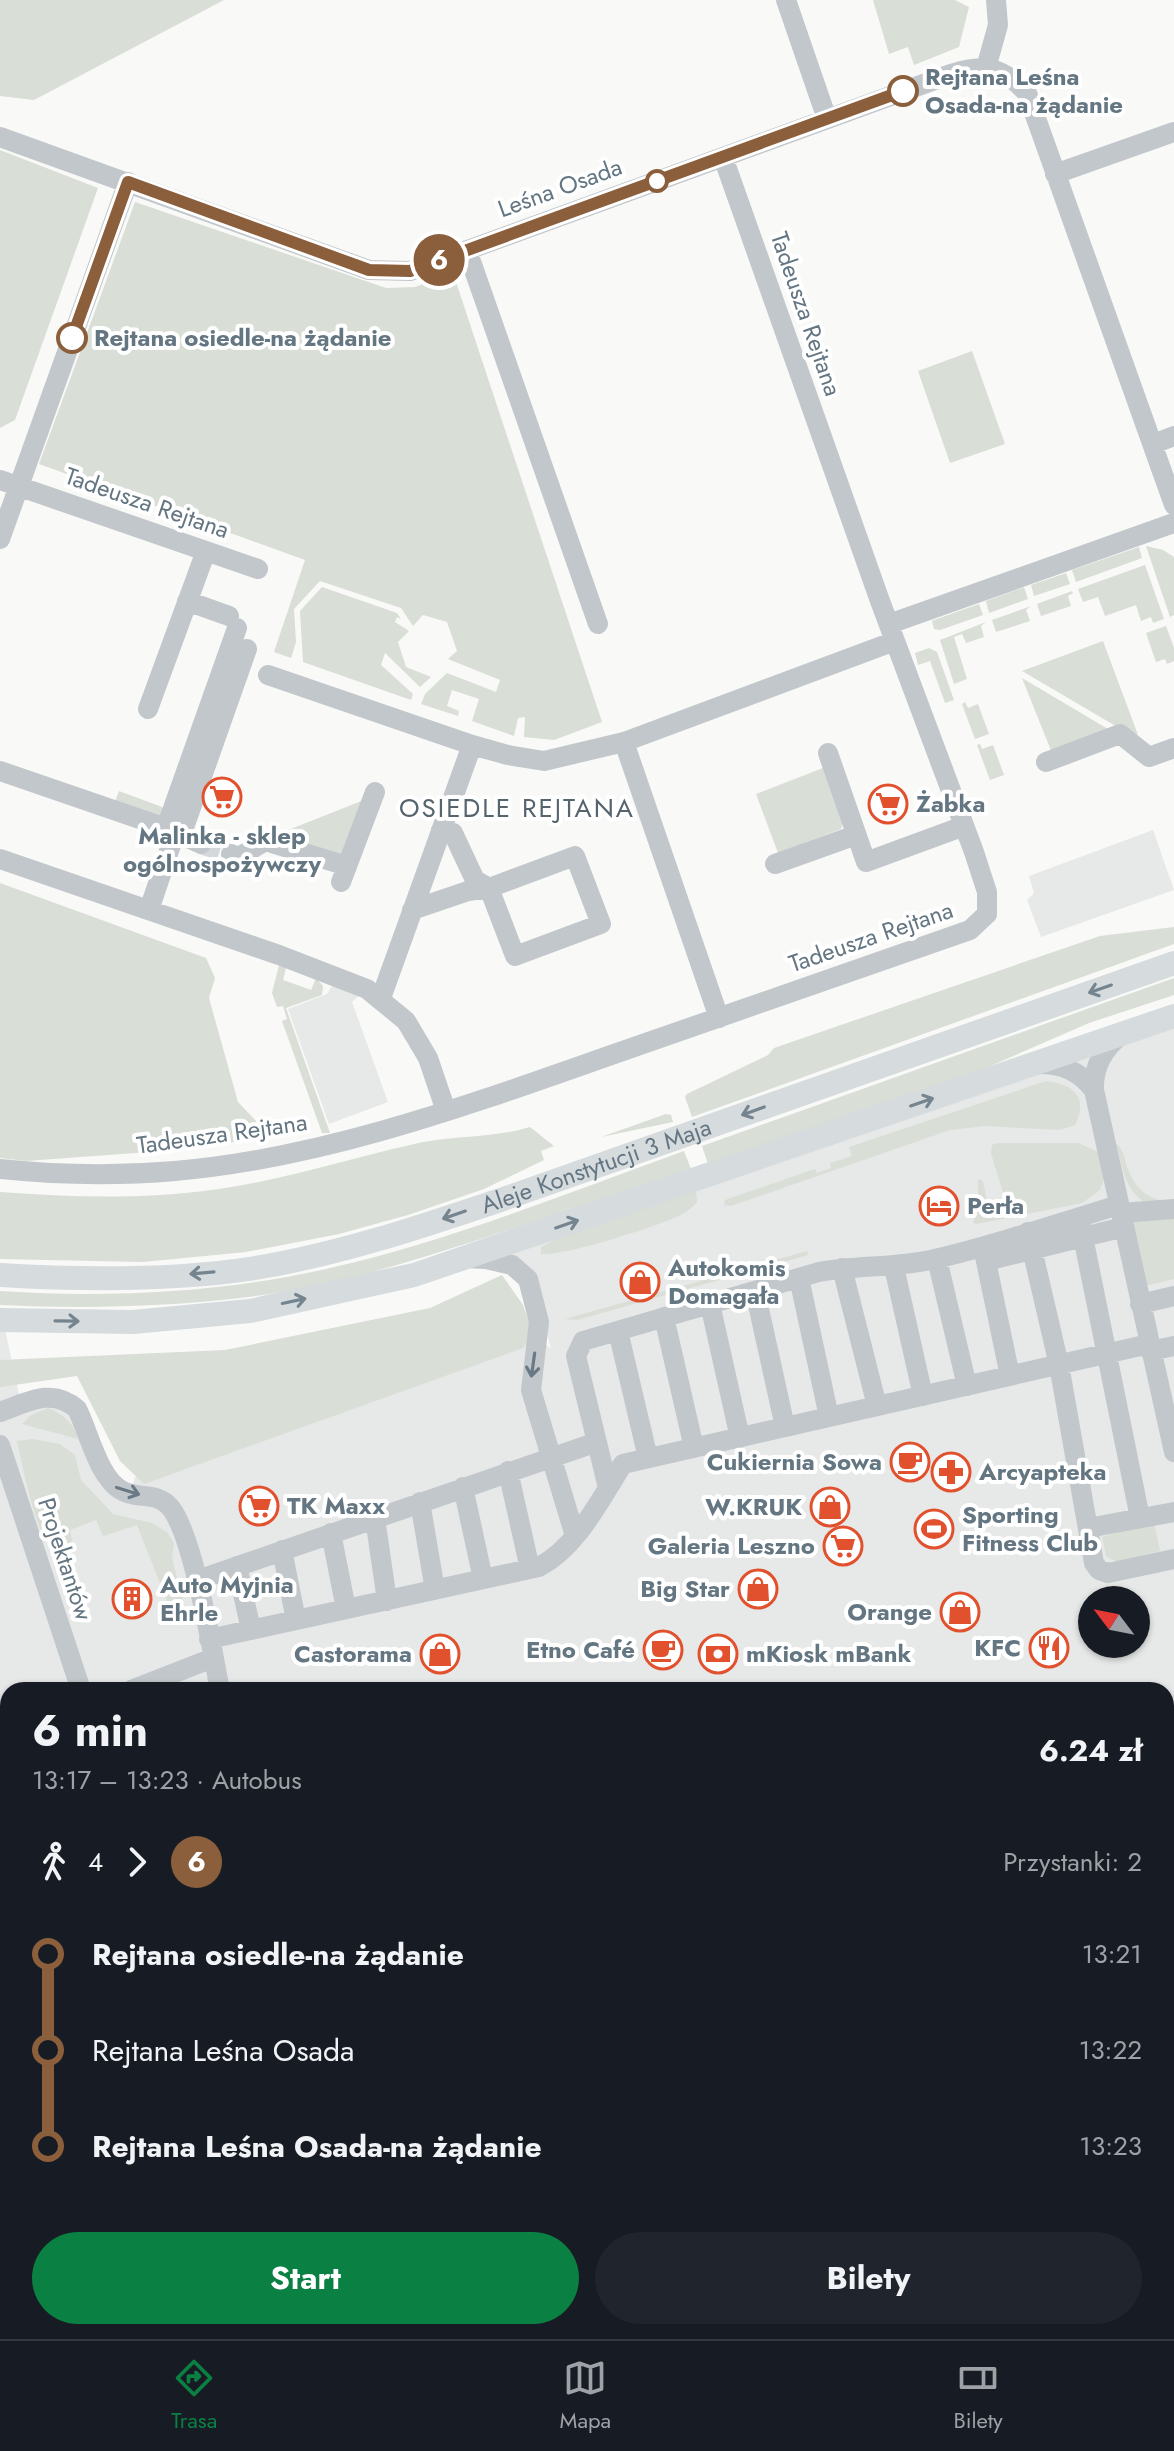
<!DOCTYPE html>
<html lang="pl">
<meta charset="utf-8">
<style>
:root{--surface:#171b24;--page:#20242c;--text:#f1f3f6;--muted:#9ea1a6;--line:#363941;--accent:#0b8043}
body{margin:0;font-family:Jost,sans-serif;background:var(--page);color:var(--text);height:100vh;display:flex;flex-direction:column;font-size:30px;white-space:nowrap}
*{box-sizing:border-box;margin:0}
p{font-size:26px;color:var(--muted)}
.icon{flex:none;width:44px;height:44px;fill:none;stroke:currentColor;stroke-width:2;stroke-linecap:round;stroke-linejoin:round}
.map{position:relative;flex:1;overflow:hidden}
.side{position:absolute;left:0px;top:1682px;width:1174px;height:658px;display:flex;flex-direction:column;background:var(--surface);border-radius:24px 24px 0 0;box-shadow:0 2px 6px #0004}
.side>*{flex:none}
.badge{padding:0 16px;border-radius:26px;font-size:28px;line-height:52px}
.needle{width:52px;rotate:302deg}
.fabs{position:absolute;left:1078px;top:1586px;display:grid;gap:16px}
.fabs a{display:grid;place-items:center;width:72px;height:72px;border-radius:50%;background:var(--surface);box-shadow:0 2px 6px #0004;font-size:40px}
.map>.badge{position:absolute;translate:-50% -50%;box-shadow:0 0 0 4px #fff}
.legs{display:flex;align-items:center;gap:12px;height:88px;padding:0 32px;font-size:26px}
.legs p{margin-inline-start:auto}
.headline{display:flex;align-items:center;justify-content:space-between;height:136px;padding:0 32px}
h1{font-size:44px;font-weight:700;line-height:60px}
.cta{display:flex;gap:16px;margin-top:auto;padding:16px 32px}
.cta a{flex:1;height:92px;border-radius:48px;background:var(--accent);color:#fff;font-size:32px;font-weight:700;line-height:92px;text-align:center}
.cta a+a{background:var(--page);color:var(--text)}
ul{padding:0 32px;list-style:none}
li{display:flex;align-items:center;gap:28px;height:96px;font-size:30px}
li i{display:grid;place-items:center;width:12px;height:100%;margin:0 10px;background:currentColor}
li i::after{content:'';width:20px;height:20px;margin:-10px;border:6px solid;border-radius:50%;background:var(--surface)}
li p{margin-inline-start:auto}
li:first-child i{background:linear-gradient(#0000 50%,currentColor 0)}
li:last-child i{background:linear-gradient(currentColor 50%,#0000 0)}
.tabs{display:flex;justify-content:space-around;align-items:center;height:112px;border-top:2px solid var(--line);background:var(--surface);font-size:22px;color:var(--muted)}
.tabs a{display:grid;justify-items:center;gap:4px}
.tabs .on{color:var(--accent)}
.map>svg:first-child{display:block}
</style>
<div class="map">
<svg width="1174" height="2339" viewBox="0 0 1174 2339">
<rect width="100%" height="100%" fill="#f9f9f7"/>
<!-- built -->
<path fill="#e7e8e8" fill-rule="evenodd" d="M 1153,830 L 1174,890 L 1041,937 L 1027,900 L 1034,893 L 1029,876 Z
M 333,984 L 360,995 L 352,1002 L 388,1102 L 329,1124 L 288,1009 L 327,994 Z
M 1174,1016 L 1174,2339 L 0,2339 L 0,1320 L 3,1320 L 21,1404 L 68,1401 L 99,1484 L 113,1496 L 128,1502 L 135,1477 L 533,1333 L 551,1349 L 538,1294 L 486,1259 ZM 1092,1600 L 1136,1600 L 1136,1644 L 1092,1644 ZM 8,1690 L 1166,1690 L 1166,2332 L 8,2332 Z"/>
<!-- green -->
<path fill="#d9ded6" d="M 0,0 L 224,0 L 34,100 L 0,96 Z
M 873,0 L 955,0 L 969,7 L 959,47 L 914,65 L 908,47 L 889,54 Z
M 0,150 L 98,188 L 15,420 L 0,428 Z
M 135,202 L 386,288 L 415,287 L 453,273 L 602,722 L 554,740 L 524,737 L 525,717 L 518,718 L 514,736 L 472,721 L 479,699 L 452,690 L 447,706 L 459,711 L 458,716 L 421,704 L 425,694 L 447,673 L 496,692 L 500,680 L 448,659 L 457,651 L 447,622 L 423,615 L 413,626 L 401,608 L 320,581 L 294,609 L 296,642 L 291,658 L 274,652 L 305,560 L 39,464 Z
M 972,351 L 1005,444 L 950,463 L 918,371 Z
M 1146,546 L 1163,550 L 1174,557 L 1174,615 L 1170,617 Z
M 1139,547 L 1142,558 L 1076,582 L 1072,570 Z
M 1145,565 L 1164,619 L 1153,623 L 1151,617 L 1141,621 L 1136,605 L 1105,616 L 1098,597 L 1083,602 L 1078,589 Z
M 1066,573 L 1070,584 L 1034,596 L 1031,585 Z
M 322,587 L 397,613 L 401,619 L 397,617 L 395,622 L 409,631 L 398,642 L 406,667 L 431,677 L 420,687 L 385,653 L 381,665 L 413,694 L 411,700 L 303,662 L 300,611 Z
M 1024,587 L 1028,599 L 989,613 L 986,601 Z
M 1072,591 L 1073,593 L 1068,596 L 1071,606 L 1041,616 L 1037,604 Z
M 979,604 L 983,615 L 940,630 L 934,629 L 932,621 L 934,620 Z
M 1031,606 L 1026,610 L 1030,621 L 996,632 L 992,620 Z
M 986,622 L 981,626 L 984,637 L 966,643 L 962,634 L 954,637 L 967,679 L 954,684 L 940,640 Z
M 1166,626 L 1174,648 L 1174,661 L 1167,664 L 1165,659 L 1156,662 L 1146,633 Z
M 1103,641 L 1138,735 L 1119,728 L 1022,671 Z
M 929,648 L 937,652 L 954,700 L 945,703 L 930,661 L 918,665 L 915,653 Z
M 1022,678 L 1113,732 L 1052,753 Z
M 965,702 L 968,708 L 978,704 L 989,734 L 975,739 L 962,704 Z
M 980,744 L 982,749 L 993,745 L 1004,775 L 990,780 L 977,745 Z
M 828,766 L 845,818 L 841,829 L 778,853 L 756,794 Z
M 119,791 L 162,807 L 165,810 L 162,819 L 114,804 Z
M 364,800 L 343,854 L 333,856 L 273,836 Z
M 0,883 L 206,958 L 215,978 L 209,998 L 238,1102 L 257,1122 L 261,1138 L 190,1149 L 26,1161 L 0,1158 Z
M 1174,927 L 1174,944 L 692,1117 L 685,1097 L 687,1094 L 768,1055 L 774,1048 L 1100,936 Z
M 279,965 L 286,968 L 283,980 L 311,990 L 316,978 L 323,986 L 322,995 L 286,1008 L 330,1133 L 322,1133 L 282,1021 L 287,1019 L 283,1006 L 277,1007 L 272,993 Z
M 1174,978 L 1174,995 L 1089,1023 L 965,1077 L 708,1164 L 702,1146 Z
M 1046,1081 C 1073,1084 1089,1097 1075,1125 L 1060,1130 L 985,1126 L 950,1130 L 731,1206 L 724,1205 L 725,1200 L 815,1169 L 817,1173 L 831,1168 L 830,1163 L 852,1156 L 849,1147 Z
M 666,1114 L 671,1115 L 673,1122 L 601,1137 Z
M 530,1127 L 554,1146 L 541,1151 L 544,1160 L 484,1189 L 408,1215 L 339,1234 L 246,1252 L 143,1262 L 0,1259 L 0,1192 C 79,1198 158,1200 237,1186 C 296,1176 352,1158 410,1145 C 449,1135 491,1139 530,1127 Z
M 997,1143 L 1078,1143 L 1098,1152 L 1105,1177 L 1100,1190 L 1082,1203 L 977,1224 L 973,1223 L 978,1207 L 978,1179 L 983,1181 L 987,1201 L 993,1212 L 1004,1211 L 1007,1206 L 991,1153 L 992,1145 Z
M 1116,1143 C 1125,1151 1124,1161 1129,1172 C 1138,1193 1152,1200 1174,1203 L 1174,1279 L 1137,1288 L 1121,1213 L 1145,1203 C 1124,1188 1122,1166 1116,1143 Z
M 684,1151 L 691,1169 C 620,1193 549,1217 478,1240 C 403,1264 326,1288 248,1297 C 166,1307 83,1309 0,1305 L 0,1291 C 110,1298 218,1293 326,1269 C 448,1242 567,1193 684,1151 Z
M 696,1191 L 697,1202 C 691,1209 684,1214 676,1217 C 655,1227 561,1257 541,1254 L 541,1247 L 559,1237 Z
M 807,1251 L 808,1255 L 577,1320 L 565,1319 Z
M 502,1275 L 523,1305 L 533,1333 L 523,1348 L 144,1484 L 120,1461 L 77,1376 L 0,1387 L 0,1360 L 225,1350 L 430,1308 Z
M 48,1408 C 63,1414 73,1422 78,1439 L 22,1424 L 31,1415 Z
M 32,1439 L 60,1444 L 75,1455 L 81,1480 L 113,1514 L 152,1523 L 167,1532 L 174,1543 L 172,1558 L 183,1601 L 176,1610 L 168,1604 L 137,1525 L 103,1536 L 96,1520 L 70,1530 L 74,1551 C 63,1551 53,1550 46,1540 C 35,1526 21,1460 17,1441 Z
M 1154,1522 L 1160,1551 L 1117,1562 L 1106,1556 L 1102,1537 Z
M 1174,1820 L 1174,2181 L 1166,2154 L 1166,1823 Z
M 8,1855 L 8,1968 L 0,1944 L 0,1857 Z"/>
<g fill="none" stroke-linecap="round" stroke-linejoin="round">
<!-- minor-tunnel -->
<path stroke="#d4d8da" stroke-width="20" stroke-dasharray="20 10" stroke-linecap="butt" d="M 201,844 L 231,854"/>
<!-- minor -->
<path stroke="#c2c7cb" stroke-width="20" d="M 786,0 L 827,119
M 986,68 L 998,25 L 996,0
M 0,137 L 369,270 L 410,271 L 951,74 C 985,63 1003,67 1027,93 L 1174,505
M 1055,174 L 1174,132
M 467,250 L 598,624
M 1153,444 L 1174,436
M 0,480 L 258,569
M 0,539 L 128,182
M 187,601 L 229,616
M 889,624 L 1174,523
M 268,675 L 472,745 L 508,755 L 544,761 L 624,742 L 895,641
M 148,709 L 206,551
M 624,742 L 719,1018
M 828,753 L 866,862 L 964,826
M 1046,762 L 1120,734 L 1149,757 L 1174,748
M 0,771 L 166,828 L 201,844
M 166,828 L 237,628
M 181,836 L 247,649
M 231,854 L 239,857 L 265,841 L 347,866
M 0,859 L 279,955 L 367,989 L 406,1021 L 428,1058 L 446,1111
M 775,864 L 856,835
M 341,882 L 375,792
M 149,910 L 175,833
M 412,910 L 468,891 L 489,888 L 575,856 L 601,924 L 515,956 L 489,888 L 475,880 L 453,833 L 441,830
M 381,998 L 472,745
M 1122,1034 C 1104,1048 1093,1067 1094,1090 L 1174,1452
M 1039,1064 C 1063,1064 1079,1071 1094,1090
M 0,1169 C 58,1175 117,1176 175,1171 C 327,1158 474,1103 617,1053 C 735,1012 853,971 970,930 L 987,914 L 987,892 L 974,852 L 880,601 L 723,157
M 1121,1213 L 1174,1209
M 1079,1217 L 1140,1518
M 1028,1232 L 1059,1365 L 1094,1563 L 1099,1570 L 1108,1573 L 1174,1559
M 983,1247 L 1010,1376
M 466,1258 L 486,1259 L 512,1265 L 528,1279 L 539,1322 L 531,1390 L 575,1536
M 937,1259 L 967,1386
M 986,1261 L 1124,1227
M 894,1267 L 923,1396
M 842,1268 L 877,1406
M 799,1278 L 829,1417
M 755,1291 L 785,1427
M 710,1304 L 740,1438
M 1140,1304 L 1174,1296
M 664,1317 L 694,1448
M 618,1331 L 648,1458
M 1150,1351 L 1174,1346
M 0,1412 C 28,1402 52,1387 77,1409 C 89,1432 99,1482 125,1492 C 141,1499 157,1492 170,1507 C 193,1534 212,1650 220,1690
M 0,1445 L 81,1690
M 508,1471 L 530,1569
M 463,1487 L 483,1579
M 608,1488 L 576,1356 L 583,1341 L 819,1272 C 858,1265 897,1268 935,1259 C 997,1245 1058,1223 1119,1205
M 420,1502 L 435,1590
M 375,1518 L 387,1601
M 1088,1528 L 1174,1512
M 331,1533 L 346,1609
M 282,1550 L 296,1620
M 237,1566 L 251,1630
M 195,1581 L 597,1442
M 209,1639 L 539,1567 C 578,1546 599,1501 623,1464 L 1149,1344
M 131,1690 L 213,1658
M 1166,1793 L 1174,1791
M 0,2250 L 8,2236
M 1166,2306 L 1174,2337
M 452,2339 L 456,2332"/>
<!-- major -->
<g stroke="#d6dbde" stroke-width="24">
<path id="s1" d="M 0,1275 C 83,1280 167,1281 249,1269 C 339,1255 426,1225 512,1196 L 1174,963"/>
<path d="M 0,1320 L 133,1322 L 250,1311 L 414,1275 L 1174,1016"/>
</g>
</g>
<!-- one-way arrows -->
<defs><path id="oneway-shaft" d="M-6 0H5M1.5-3L5.5 0L1.5 3" fill="none" stroke-width="1.6" stroke-linecap="round" stroke-linejoin="round" transform="scale(2)"/></defs>
<g stroke="#758590">
<use href="#oneway-shaft" transform="translate(1100 989) rotate(161)"/>
<use href="#oneway-shaft" transform="translate(922 1102) rotate(-19)"/>
<use href="#oneway-shaft" transform="translate(753 1111) rotate(160)"/>
<use href="#oneway-shaft" transform="translate(454 1215) rotate(161)"/>
<use href="#oneway-shaft" transform="translate(567 1224) rotate(-19)"/>
<use href="#oneway-shaft" transform="translate(202 1273) rotate(175)"/>
<use href="#oneway-shaft" transform="translate(294 1301) rotate(-12)"/>
<use href="#oneway-shaft" transform="translate(67 1321) rotate(1)"/>
</g>
<g stroke="#697a86">
<use href="#oneway-shaft" transform="translate(533 1365) rotate(98)"/>
<use href="#oneway-shaft" transform="translate(128 1491) rotate(17)"/>
</g>
<g fill="none" stroke-linecap="round" stroke-linejoin="round">
<defs>
<path id="line-1" d="M 72,338 L 128,182 L 369,270 L 410,271 L 903,91"/>
</defs>
<!-- line-1 casing -->
<use href="#line-1" stroke="#fff" stroke-width="18"/>
<!-- line-1 -->
<use href="#line-1" stroke="#8b5e3c" stroke-width="12"/>
</g>
<!-- icons -->
<defs>
<symbol id="supermarket-ring" viewBox="-11 -11 22 22"><circle r="9.5" fill="#fff" stroke="#e2512e" stroke-width="1.5"/><path d="M-6-5.5h2.5l.6 2H6L4.5 2H-2.5L-4.4-4H-6ZM-1.5 3.2a1.3 1.3 0 1 0 .1 0ZM3 3.2a1.3 1.3 0 1 0 .1 0Z" fill="#e2512e"/></symbol>
<symbol id="hotel-ring" viewBox="-11 -11 22 22"><circle r="9.5" fill="#fff" stroke="#e2512e" stroke-width="1.5"/><path d="M-6-4.5h1.5V1H6V5H4.5V3h-9V5H-6ZM-4 0a1.8 1.8 0 1 1 3.6 0ZM.5 0V-2.5h3Q6-2.5 6 0Z" fill="#e2512e"/></symbol>
<symbol id="shop-ring" viewBox="-11 -11 22 22"><circle r="9.5" fill="#fff" stroke="#e2512e" stroke-width="1.5"/><path d="M-5-2.5h2.3a2.7 3.5 0 0 1 5.4 0H5L5.5 6h-11ZM-1.5-2.5h3a1.5 2.3 0 0 0-3 0Z" fill="#e2512e"/></symbol>
<symbol id="cafe-ring" viewBox="-11 -11 22 22"><circle r="9.5" fill="#fff" stroke="#e2512e" stroke-width="1.5"/><path d="M-5.5-4.5H6V0H3Q3 3.5 0 3.5H-2.5Q-5.5 3.5-5.5 0ZM3-3.2v2h1.7v-2ZM-6 4.5H4V6H-6Z" fill="#e2512e"/></symbol>
<symbol id="pharmacy-ring" viewBox="-11 -11 22 22"><circle r="9.5" fill="#fff" stroke="#e2512e" stroke-width="1.5"/><path d="M-2-6h4v4h4v4h-4v4h-4v-4h-4v-4h4Z" fill="#e2512e"/></symbol>
<symbol id="stadium-ring" viewBox="-11 -11 22 22"><circle r="9.5" fill="#fff" stroke="#e2512e" stroke-width="1.5"/><path d="M0-5a6.5 5 0 1 0 0 10a6.5 5 0 1 0 0-10ZM-3.5-1.8h7v3.6h-7Z" fill="#e2512e"/></symbol>
<symbol id="building-ring" viewBox="-11 -11 22 22"><circle r="9.5" fill="#fff" stroke="#e2512e" stroke-width="1.5"/><path d="M-4-6H4V6H1V3H-1V6H-4ZM-2.5-4.3h1.7v1.8h-1.7ZM.8-4.3h1.7v1.8H.8ZM-2.5-1h1.7V.8h-1.7ZM.8-1h1.7V.8H.8Z" fill="#e2512e"/></symbol>
<symbol id="restaurant-ring" viewBox="-11 -11 22 22"><circle r="9.5" fill="#fff" stroke="#e2512e" stroke-width="1.5"/><path d="M-5-6h1v4h1v-4h1v4h1v-4h1v5L-1.5 .5V6h-2V.5L-5-1ZM5-6V6H3V1.5H1.5Q1.5-4 5-6Z" fill="#e2512e"/></symbol>
<symbol id="bank-ring" viewBox="-11 -11 22 22"><circle r="9.5" fill="#fff" stroke="#e2512e" stroke-width="1.5"/><path d="M-6-4H6V4H-6ZM0-2.3a2.3 2.3 0 1 0 0 4.6a2.3 2.3 0 1 0 0-4.6Z" fill="#e2512e"/></symbol>
</defs>
<g fill-rule="evenodd">
<use href="#supermarket-ring" x="200" y="775" width="44" height="44"/>
<use href="#supermarket-ring" x="866" y="782" width="44" height="44"/>
<use href="#hotel-ring" x="917" y="1184" width="44" height="44"/>
<use href="#shop-ring" x="618" y="1260" width="44" height="44"/>
<use href="#cafe-ring" x="888" y="1440" width="44" height="44"/>
<use href="#pharmacy-ring" x="929" y="1450" width="44" height="44"/>
<use href="#supermarket-ring" x="237" y="1484" width="44" height="44"/>
<use href="#shop-ring" x="808" y="1485" width="44" height="44"/>
<use href="#stadium-ring" x="912" y="1507" width="44" height="44"/>
<use href="#supermarket-ring" x="821" y="1524" width="44" height="44"/>
<use href="#shop-ring" x="736" y="1567" width="44" height="44"/>
<use href="#building-ring" x="110" y="1577" width="44" height="44"/>
<use href="#shop-ring" x="938" y="1590" width="44" height="44"/>
<use href="#restaurant-ring" x="1027" y="1626" width="44" height="44"/>
<use href="#cafe-ring" x="641" y="1628" width="44" height="44"/>
<use href="#shop-ring" x="418" y="1632" width="44" height="44"/>
<use href="#bank-ring" x="696" y="1632" width="44" height="44"/>
</g>
<!-- markers -->
<g fill="#fff" stroke="#8b5e3c" stroke-width="4">
<circle cx="903" cy="91" r="14"/>
<circle cx="657" cy="181" r="10"/>
<circle cx="72" cy="338" r="14"/>
</g>
<g text-anchor="middle" stroke-width="8" stroke-linejoin="round" paint-order="stroke">
<!-- stop labels -->
<g font-size="24" font-weight="bold" fill="#647682" stroke="#fff" text-anchor="start">
<text x="925" y="85">Rejtana Leśna<tspan x="925" dy="28">Osada-na żądanie</tspan></text>
<text x="94" y="346">Rejtana osiedle-na żądanie</text>
</g>
<!-- street labels -->
<g font-size="24" fill="#647682" stroke="#fff">
<text transform="translate(560 188) rotate(-20)" y="8">Leśna Osada</text>
<text transform="translate(806 314) rotate(71)" y="8">Tadeusza Rejtana</text>
<text transform="translate(147 503) rotate(19)" y="8">Tadeusza Rejtana</text>
<text transform="translate(871 937) rotate(-19)" y="8">Tadeusza Rejtana</text>
<text transform="translate(222 1134) rotate(-8)" y="8">Tadeusza Rejtana</text>
<text dy="8" stroke="none"><textPath href="#s1" startOffset="612">Aleje Konstytucji 3 Maja</textPath></text>
<text transform="translate(65 1559) rotate(72)" y="8">Projektantów</text>
</g>
<!-- poi labels -->
<g font-size="24" font-weight="bold" fill="#647682" stroke="#fff" text-anchor="start">
<text x="916" y="812">Żabka</text>
<text x="222" y="844" text-anchor="middle">Malinka - sklep<tspan x="222" dy="28">ogólnospożywczy</tspan></text>
<text x="967" y="1214">Perła</text>
<text x="668" y="1276">Autokomis<tspan x="668" dy="28">Domagała</tspan></text>
<text x="882" y="1470" text-anchor="end">Cukiernia Sowa</text>
<text x="979" y="1480">Arcyapteka</text>
<text x="287" y="1514">TK Maxx</text>
<text x="802" y="1515" text-anchor="end">W.KRUK</text>
<text x="962" y="1523">Sporting<tspan x="962" dy="28">Fitness Club</tspan></text>
<text x="815" y="1554" text-anchor="end">Galeria Leszno</text>
<text x="160" y="1593">Auto Myjnia<tspan x="160" dy="28">Ehrle</tspan></text>
<text x="730" y="1597" text-anchor="end">Big Star</text>
<text x="932" y="1620" text-anchor="end">Orange</text>
<text x="1021" y="1656" text-anchor="end">KFC</text>
<text x="635" y="1658" text-anchor="end">Etno Café</text>
<text x="412" y="1662" text-anchor="end">Castorama</text>
<text x="746" y="1662">mKiosk mBank</text>
</g>
<!-- neighbourhood labels -->
<g font-size="26" letter-spacing="2" fill="#56646d" stroke="#fff">
<text x="517" y="817">OSIEDLE REJTANA</text>
</g>
</g>
</svg>
<div class="fabs">
<a><svg class="needle" viewBox="-14 -14 28 28"><path d="M0-13l5 13h-10z" fill="#e53935"/><path d="M0 13l5-13h-10z" fill="#9ea1a6"/></svg></a>
</div>
<b class="badge" style="left:439px;top:260px;background:#8b5e3c;color:#fff">6</b>
<section class="side">
<div class="headline"><div><h1>6 min</h1><p>13:17 – 13:23 · Autobus</p></div><b>6.24 zł</b></div>
<div class="legs"><svg class="icon" aria-label="walk" viewBox="0 0 24 24"><circle cx="13" cy="4" r="2"/><path d="M13 8l-2 6 4 7M11 14l-3 7M7 12l3-4h3l4 4"/></svg>4<svg class="icon" aria-label="forward" viewBox="0 0 24 24"><path d="M9 5l7 7-7 7"/></svg><b class="badge" style="background:#8b5e3c;color:#fff">6</b><p>Przystanki: 2</p></div>
<ul>
<li><i style="color:#8b5e3c"></i><b>Rejtana osiedle-na żądanie</b><p>13:21</p></li>
<li><i style="color:#8b5e3c"></i><span>Rejtana Leśna Osada</span><p>13:22</p></li>
<li><i style="color:#8b5e3c"></i><b>Rejtana Leśna Osada-na żądanie</b><p>13:23</p></li>
</ul>
<div class="cta"><a>Start</a><a>Bilety</a></div>
</section>
</div>
<nav class="tabs">
<a class="on"><svg class="icon" aria-label="directions" viewBox="0 0 24 24"><path d="M12 3l9 9-9 9-9-9zM9 14v-3h6M13 9l2 2-2 2"/></svg>Trasa</a>
<a><svg class="icon" aria-label="map" viewBox="0 0 24 24"><path d="M3 6l6-2 6 2 6-2v14l-6 2-6-2-6 2zM9 4v14M15 6v14"/></svg>Mapa</a>
<a><svg class="icon" aria-label="tickets" viewBox="0 0 24 24"><path d="M3 7h18v10H3zM15 7v10"/></svg>Bilety</a>
</nav>
